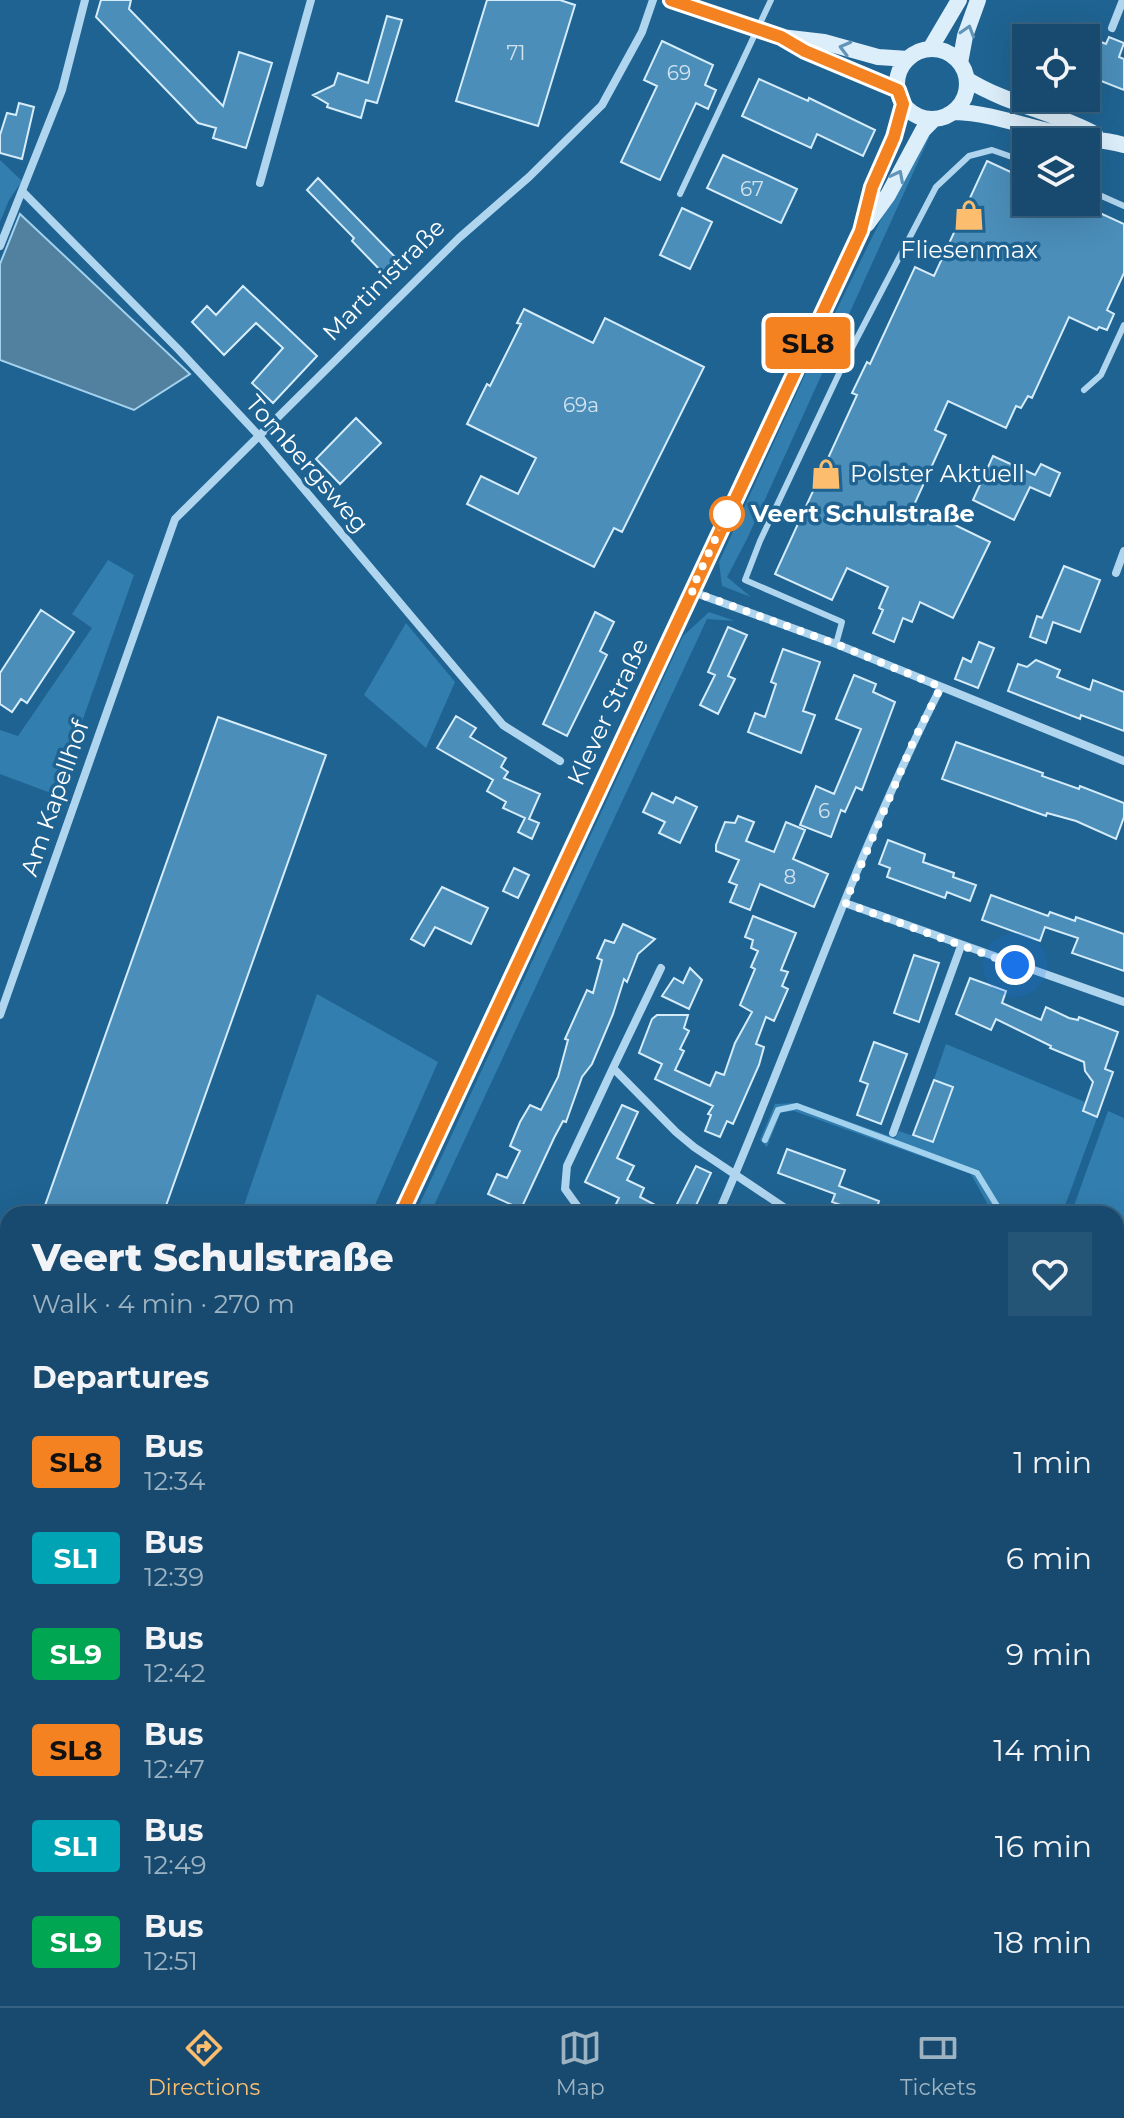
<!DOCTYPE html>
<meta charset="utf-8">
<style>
:root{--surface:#174a6e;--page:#245476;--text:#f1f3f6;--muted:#9eb3c2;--line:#366281;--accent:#fcbd6f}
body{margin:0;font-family:Montserrat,sans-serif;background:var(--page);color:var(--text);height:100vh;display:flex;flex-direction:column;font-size:30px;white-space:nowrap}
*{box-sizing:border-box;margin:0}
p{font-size:26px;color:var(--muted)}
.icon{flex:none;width:44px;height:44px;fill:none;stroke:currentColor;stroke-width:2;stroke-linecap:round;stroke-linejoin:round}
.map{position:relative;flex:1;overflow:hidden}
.sheet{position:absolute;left:0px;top:1206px;width:1124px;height:800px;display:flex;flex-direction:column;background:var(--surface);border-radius:24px 24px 0 0;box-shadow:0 8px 32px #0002,0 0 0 2px var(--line)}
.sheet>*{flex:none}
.badge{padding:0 16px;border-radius:6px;font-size:28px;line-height:52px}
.tools{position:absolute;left:1012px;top:24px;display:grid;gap:16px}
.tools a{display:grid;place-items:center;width:88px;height:88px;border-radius:0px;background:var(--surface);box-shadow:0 8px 32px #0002,0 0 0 2px var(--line);font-size:40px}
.you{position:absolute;width:40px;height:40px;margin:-20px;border:6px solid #fff;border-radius:50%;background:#1a73e8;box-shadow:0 0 0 12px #1a73e833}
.map>.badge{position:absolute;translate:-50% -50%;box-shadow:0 0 0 4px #fff}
h2{padding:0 32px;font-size:30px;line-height:72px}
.round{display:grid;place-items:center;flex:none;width:84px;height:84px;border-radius:0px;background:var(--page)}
.headline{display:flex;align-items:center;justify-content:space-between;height:136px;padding:0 32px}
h1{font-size:38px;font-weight:800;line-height:60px}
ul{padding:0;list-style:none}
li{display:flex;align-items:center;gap:24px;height:96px;padding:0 32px}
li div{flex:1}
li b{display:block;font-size:30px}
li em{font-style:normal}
li .badge{min-width:88px;font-weight:700;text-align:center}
.tab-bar{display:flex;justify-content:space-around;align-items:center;height:112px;border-top:2px solid var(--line);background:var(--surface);font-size:22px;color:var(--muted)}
.tab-bar a{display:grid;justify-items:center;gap:4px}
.tab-bar .active{color:var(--accent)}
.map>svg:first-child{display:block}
</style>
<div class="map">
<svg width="1124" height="2006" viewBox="0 0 1124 2006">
<rect width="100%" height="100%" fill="#1f6392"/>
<!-- green -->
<path fill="#327eaf" d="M 933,129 L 747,539 L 727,577 L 751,597 L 722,586 L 719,562 L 809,366 L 912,156 Z
M 0,160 L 22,181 L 9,200 L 0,222 Z
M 108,560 L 134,575 L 56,795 L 0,774 L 0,730 L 18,736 L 92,628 L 72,614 Z
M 709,612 L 735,621 L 707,619 L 430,1214 L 415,1214 L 683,636 Z
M 406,623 L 455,682 L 426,748 L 364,695 Z
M 317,994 L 438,1062 L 371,1214 L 241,1214 Z
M 946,1044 L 1085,1102 L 1082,1112 L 1097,1118 L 1062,1214 L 993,1214 L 971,1174 L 794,1111 L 781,1112 L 767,1147 L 760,1140 L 775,1104 L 797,1103 L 895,1138 L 899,1131 L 934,1143 L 954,1087 L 934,1079 Z
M 1108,1111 L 1124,1118 L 1124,1322 L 1116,1317 L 1116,1214 L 1071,1214 Z
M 1116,1593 L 1124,1600 L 1124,1702 L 1116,1694 Z
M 0,1713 L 8,1717 L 8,1787 L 0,1783 Z
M 8,1911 L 8,1985 L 0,2002 L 0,1912 Z"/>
<!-- water -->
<path fill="#5281a0" stroke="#a3d2ef" stroke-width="2" d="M 20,214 L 190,374 L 134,410 L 0,360 L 0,264 Z"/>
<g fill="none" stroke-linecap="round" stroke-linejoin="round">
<!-- stream -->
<path stroke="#a3d2ef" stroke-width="6" d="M 765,1140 L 778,1110 L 797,1106 L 977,1173 L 1002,1214
M 1116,1314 L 1124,1319"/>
</g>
<!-- building -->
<path fill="#4b8eba" stroke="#d5ecfa" stroke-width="2" d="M 101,0 L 131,0 L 129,9 L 223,106 L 239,52 L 272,63 L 246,148 L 213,138 L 216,128 L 198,123 L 96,17 Z
M 487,0 L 560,0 L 575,5 L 538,126 L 456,101 Z
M 387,16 L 402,20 L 377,103 L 366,100 L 361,118 L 327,107 L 328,104 L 313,95 L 334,85 L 338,73 L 368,83 Z
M 1086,36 L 1106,44 L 1109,37 L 1124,43 L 1119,57 L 1124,59 L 1124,90 L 1086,75 Z
M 662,41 L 713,65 L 705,85 L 716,90 L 708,109 L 696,103 L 660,180 L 621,162 L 657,86 L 644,80 Z
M 759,79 L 808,101 L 809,98 L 875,130 L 863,156 L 817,134 L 811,148 L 742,116 Z
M 19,103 L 34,107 L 22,159 L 0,153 L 0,135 L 7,113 L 16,115 Z
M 723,155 L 797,189 L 781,223 L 707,188 Z
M 987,161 L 1026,179 L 1026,202 L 1076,202 L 1124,224 L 1124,273 L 1107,310 L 1114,314 L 1107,330 L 1099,327 L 1097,330 L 1069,317 L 1032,398 L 1028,396 L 1021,408 L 1016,406 L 1006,428 L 948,401 L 935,430 L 946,435 L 914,505 L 990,542 L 953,618 L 920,602 L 912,622 L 903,618 L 894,642 L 873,633 L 883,610 L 879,608 L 888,587 L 847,568 L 832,600 L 775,574 L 857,395 L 852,393 L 867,362 L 870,364 L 915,267 L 934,276 Z
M 318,178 L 397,259 L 383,273 L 352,241 L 354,238 L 307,190 Z
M 682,208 L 712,222 L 690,269 L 660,255 Z
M 243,286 L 317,356 L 273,403 L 252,383 L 283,348 L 256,323 L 224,355 L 192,322 L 207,306 L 216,315 Z
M 524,309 L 593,343 L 605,318 L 704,367 L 622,532 L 614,528 L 594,567 L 467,504 L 481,476 L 518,494 L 536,458 L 467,424 L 487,384 L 490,386 L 521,324 L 517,323 Z
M 356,418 L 381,443 L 340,484 L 316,459 Z
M 993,456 L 1035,475 L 1041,464 L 1060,473 L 1050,496 L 1030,487 L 1014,520 L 973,500 Z
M 1064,566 L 1100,580 L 1080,632 L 1053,622 L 1046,643 L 1030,637 L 1037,616 L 1042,618 Z
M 41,610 L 74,632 L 27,703 L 21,699 L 12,712 L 0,704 L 0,673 Z
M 595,612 L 614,622 L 600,651 L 607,655 L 567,736 L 543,724 Z
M 728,627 L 747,635 L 728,676 L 735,679 L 718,714 L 700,705 L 715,675 L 708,672 Z
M 979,642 L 994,648 L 978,688 L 955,679 L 963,658 L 971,662 Z
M 783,649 L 820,662 L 803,711 L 815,715 L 801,753 L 748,732 L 755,713 L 765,717 L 776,684 L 771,682 Z
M 1036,660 L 1060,670 L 1057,677 L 1090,690 L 1093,680 L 1124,692 L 1124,731 L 1081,715 L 1080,719 L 1008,691 L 1018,664 L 1027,667 Z
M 854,675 L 876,684 L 873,692 L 895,702 L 862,790 L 856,787 L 845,812 L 841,810 L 831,837 L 800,825 L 816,786 L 834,794 L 861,729 L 836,719 Z
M 456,716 L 476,728 L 470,737 L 506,758 L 501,767 L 508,772 L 504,778 L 540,794 L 529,819 L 539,823 L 532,839 L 518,832 L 525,818 L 503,808 L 506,802 L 487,791 L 493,780 L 437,748 Z
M 218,717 L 326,755 L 163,1214 L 42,1214 Z
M 956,742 L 1043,773 L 1042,776 L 1079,789 L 1080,786 L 1124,803 L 1124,817 L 1116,839 L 1076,821 L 1047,813 L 1046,816 L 942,779 Z
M 652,793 L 673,803 L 676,797 L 697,807 L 680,843 L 659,833 L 665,822 L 643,812 Z
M 738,816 L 754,822 L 746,841 L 774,852 L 786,822 L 805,830 L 793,859 L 828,874 L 814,907 L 760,884 L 750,910 L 730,902 L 737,885 L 729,882 L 739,860 L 716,851 L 716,845 L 725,822 L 735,823 Z
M 888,840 L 925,854 L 923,862 L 954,873 L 953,877 L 976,885 L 970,901 L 947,892 L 945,898 L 887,877 L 890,868 L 879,864 Z
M 514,868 L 529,875 L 518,898 L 503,891 Z
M 442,887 L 488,908 L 471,944 L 435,927 L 424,946 L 411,939 Z
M 991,895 L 1048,916 L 1050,912 L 1075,921 L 1076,917 L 1124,934 L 1124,971 L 1072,953 L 1078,938 L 1045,927 L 1040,941 L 982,920 Z
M 753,916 L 796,933 L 781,970 L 788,972 L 782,986 L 788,989 L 774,1021 L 766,1017 L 756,1044 L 764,1047 L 759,1065 L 733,1124 L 727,1121 L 720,1137 L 705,1131 L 711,1115 L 708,1114 L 713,1106 L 655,1079 L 662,1064 L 639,1053 L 652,1019 L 657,1015 L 688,1015 L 684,1028 L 689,1031 L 680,1049 L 684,1051 L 675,1070 L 710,1086 L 716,1072 L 724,1075 L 735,1043 L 752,1012 L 740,1005 L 755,969 L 751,967 L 758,951 L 751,948 L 753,940 L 745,937 Z
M 623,924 L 655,939 L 638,954 L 627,982 L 624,979 L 613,1014 L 592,1064 L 582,1077 L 566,1122 L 563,1121 L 554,1138 L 521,1209 L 488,1194 L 497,1174 L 507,1178 L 520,1151 L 510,1146 L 520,1122 L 530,1105 L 541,1110 L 558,1077 L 568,1040 L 565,1039 L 587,990 L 593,993 L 602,960 L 597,958 L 605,940 L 614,943 Z
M 914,955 L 939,963 L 919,1022 L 894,1013 Z
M 690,968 L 702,980 L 689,1009 L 662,996 L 674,978 L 683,983 Z
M 970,978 L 1006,991 L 1002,1003 L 1041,1020 L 1046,1007 L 1069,1018 L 1078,1020 L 1079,1017 L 1118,1032 L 1105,1069 L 1113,1072 L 1097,1117 L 1083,1111 L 1093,1082 L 1085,1071 L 1084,1062 L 1050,1048 L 1051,1046 L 996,1019 L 991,1030 L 956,1014 Z
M 874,1042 L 907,1054 L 881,1124 L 857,1115 L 868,1084 L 860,1081 Z
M 934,1080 L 953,1087 L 933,1142 L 913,1135 Z
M 622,1105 L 638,1112 L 617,1158 L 634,1166 L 627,1180 L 644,1188 L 640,1197 L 672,1214 L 696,1166 L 711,1173 L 692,1214 L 611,1214 L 619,1198 L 585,1182 Z
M 787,1149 L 845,1170 L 839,1186 L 879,1201 L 875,1214 L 866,1214 L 832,1202 L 835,1194 L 778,1173 Z"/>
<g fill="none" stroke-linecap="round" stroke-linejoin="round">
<!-- lane -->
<path stroke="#b0d5ee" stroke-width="6" d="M 1086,189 L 1124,206
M 680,194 L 771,0
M 1084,390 L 1101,375 L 1124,325
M 836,644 L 842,622 L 745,580 L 760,541 L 844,363 L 936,187 L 969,156 L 992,150 L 1026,162
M 0,1422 L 8,1424"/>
<!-- street -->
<path stroke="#b0d5ee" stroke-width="8" d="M 1112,28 L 1123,0
M 260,183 L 311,0
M 22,191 L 178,349 L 260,437 L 503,725 L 560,761
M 0,246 L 62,90 L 85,0
M 1116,573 L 1124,551
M 693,592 L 836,644 L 1124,761
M 845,903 L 1124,1002
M 0,1015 L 175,519 L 459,238 L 529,177 L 602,105 L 642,32 L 653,0
M 613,1068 L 661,968
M 893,1133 L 961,946
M 583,1214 L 565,1189 L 567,1166 L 613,1068 L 676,1132 L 694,1147 L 794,1214
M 718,1214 C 794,1040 854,857 941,687
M 1116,1426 L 1124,1429
M 1116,1705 L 1124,1712
M 0,1783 L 8,1787
M 931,2006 L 934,1998"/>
<!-- secondary -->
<path stroke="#dceefa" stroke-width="16" d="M 670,0 L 781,37 L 824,42 L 878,57 L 908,59
M 786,40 L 805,51 L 898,90
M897 84a35 35 0 1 1 70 0a35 35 0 1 1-70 0Z
M 930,49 L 959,0
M 960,63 L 965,36 L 978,0
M 968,80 C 1007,104 1054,112 1095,134
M 955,112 C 992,113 1025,127 1061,134 C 1082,139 1103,139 1124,145
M 867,224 L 888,195 L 923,130 L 933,120
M 401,1214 L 861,231 L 872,187 L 894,137 L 903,104
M 1116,1850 L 1124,1849
M 35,2006 L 38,1998"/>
</g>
<!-- one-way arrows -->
<defs><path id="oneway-chevron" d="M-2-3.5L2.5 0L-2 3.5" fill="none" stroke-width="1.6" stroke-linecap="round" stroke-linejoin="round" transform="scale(2)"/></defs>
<g stroke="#6194b6">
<use href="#oneway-chevron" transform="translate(968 31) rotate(-73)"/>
<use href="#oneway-chevron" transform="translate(845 48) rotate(-165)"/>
<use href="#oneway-chevron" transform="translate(898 176) rotate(-63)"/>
</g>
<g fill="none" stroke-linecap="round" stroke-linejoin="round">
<defs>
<path id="line" d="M 401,1214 L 861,231 L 872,187 L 894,137 L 903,104 L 898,90 L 805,51 L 781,37 L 671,0"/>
</defs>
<!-- line casing -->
<use href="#line" stroke="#fff" stroke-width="18"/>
<!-- line -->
<use href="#line" stroke="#f58220" stroke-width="12"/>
<!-- walk -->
<path stroke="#fff" stroke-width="8" stroke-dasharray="0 14.4" d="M 727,514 L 691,591 L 836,644 L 941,687 L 914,740 L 845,903 L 1015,965"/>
</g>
<!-- icons -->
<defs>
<symbol id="shop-bare" viewBox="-9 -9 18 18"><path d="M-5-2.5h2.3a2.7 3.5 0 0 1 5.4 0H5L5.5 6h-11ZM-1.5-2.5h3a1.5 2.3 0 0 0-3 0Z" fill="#fcbd6f" stroke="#1f6392" stroke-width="2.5" paint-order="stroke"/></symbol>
</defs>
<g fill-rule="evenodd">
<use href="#shop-bare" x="947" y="193" width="44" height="44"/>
<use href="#shop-bare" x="804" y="452" width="44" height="44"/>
</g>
<!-- markers -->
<circle fill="#fff" stroke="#f58220" stroke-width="4" cx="727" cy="514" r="16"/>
<g text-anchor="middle" stroke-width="7" stroke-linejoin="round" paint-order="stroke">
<!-- number labels -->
<g font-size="20" fill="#d2e3ee">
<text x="516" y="60">71</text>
<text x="679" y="80">69</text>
<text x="752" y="196">67</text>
<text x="581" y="412">69a</text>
<text x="824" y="818">6</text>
<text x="790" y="884">8</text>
</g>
<!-- poi labels -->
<g font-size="24" fill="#fff" stroke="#1f6392">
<text x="969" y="258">Fliesenmax</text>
<text x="850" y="482" text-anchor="start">Polster Aktuell</text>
</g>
<!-- street labels -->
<g font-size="24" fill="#fff" stroke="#1f6392">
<text transform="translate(384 280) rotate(-45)" y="8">Martinistraße</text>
<text transform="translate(307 464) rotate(49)" y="8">Tombergsweg</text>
<text transform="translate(608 712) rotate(-65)" y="8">Klever Straße</text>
<text transform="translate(55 798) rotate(-71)" y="8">Am Kapellhof</text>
</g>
<!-- stop labels -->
<g font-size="24" font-weight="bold" fill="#fff" stroke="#1f6392" text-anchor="start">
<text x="751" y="522">Veert Schulstraße</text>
</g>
</g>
</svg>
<div class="tools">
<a><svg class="icon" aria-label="locate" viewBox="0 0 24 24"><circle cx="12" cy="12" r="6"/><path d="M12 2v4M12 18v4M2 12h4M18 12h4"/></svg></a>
<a><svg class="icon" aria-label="layers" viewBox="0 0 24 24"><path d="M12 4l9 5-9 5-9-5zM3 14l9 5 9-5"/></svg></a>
</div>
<div class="you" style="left:1015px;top:965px"></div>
<b class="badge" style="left:808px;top:343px;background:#f58220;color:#111">SL8</b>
<section class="sheet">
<div class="headline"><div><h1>Veert Schulstraße</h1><p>Walk · 4 min · 270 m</p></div><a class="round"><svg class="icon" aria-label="heart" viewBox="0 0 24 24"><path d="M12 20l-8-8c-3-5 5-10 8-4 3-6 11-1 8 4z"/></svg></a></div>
<h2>Departures</h2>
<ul>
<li><span class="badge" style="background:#f58220;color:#111">SL8</span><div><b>Bus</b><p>12:34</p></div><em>1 min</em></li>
<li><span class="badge" style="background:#00a3b4;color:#fff">SL1</span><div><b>Bus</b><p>12:39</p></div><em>6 min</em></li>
<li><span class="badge" style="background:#00a651;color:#fff">SL9</span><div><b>Bus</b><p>12:42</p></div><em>9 min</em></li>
<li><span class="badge" style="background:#f58220;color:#111">SL8</span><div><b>Bus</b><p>12:47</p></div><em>14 min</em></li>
<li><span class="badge" style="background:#00a3b4;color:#fff">SL1</span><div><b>Bus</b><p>12:49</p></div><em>16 min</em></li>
<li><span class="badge" style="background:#00a651;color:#fff">SL9</span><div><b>Bus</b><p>12:51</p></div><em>18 min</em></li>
</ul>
</section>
</div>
<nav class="tab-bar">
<a class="active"><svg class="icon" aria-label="directions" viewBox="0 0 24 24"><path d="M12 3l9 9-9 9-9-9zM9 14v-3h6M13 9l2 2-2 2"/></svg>Directions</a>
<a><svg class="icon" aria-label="map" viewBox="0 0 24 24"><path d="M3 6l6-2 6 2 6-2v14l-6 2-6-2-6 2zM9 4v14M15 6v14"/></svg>Map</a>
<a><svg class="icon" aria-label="tickets" viewBox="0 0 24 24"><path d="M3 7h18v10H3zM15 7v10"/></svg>Tickets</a>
</nav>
